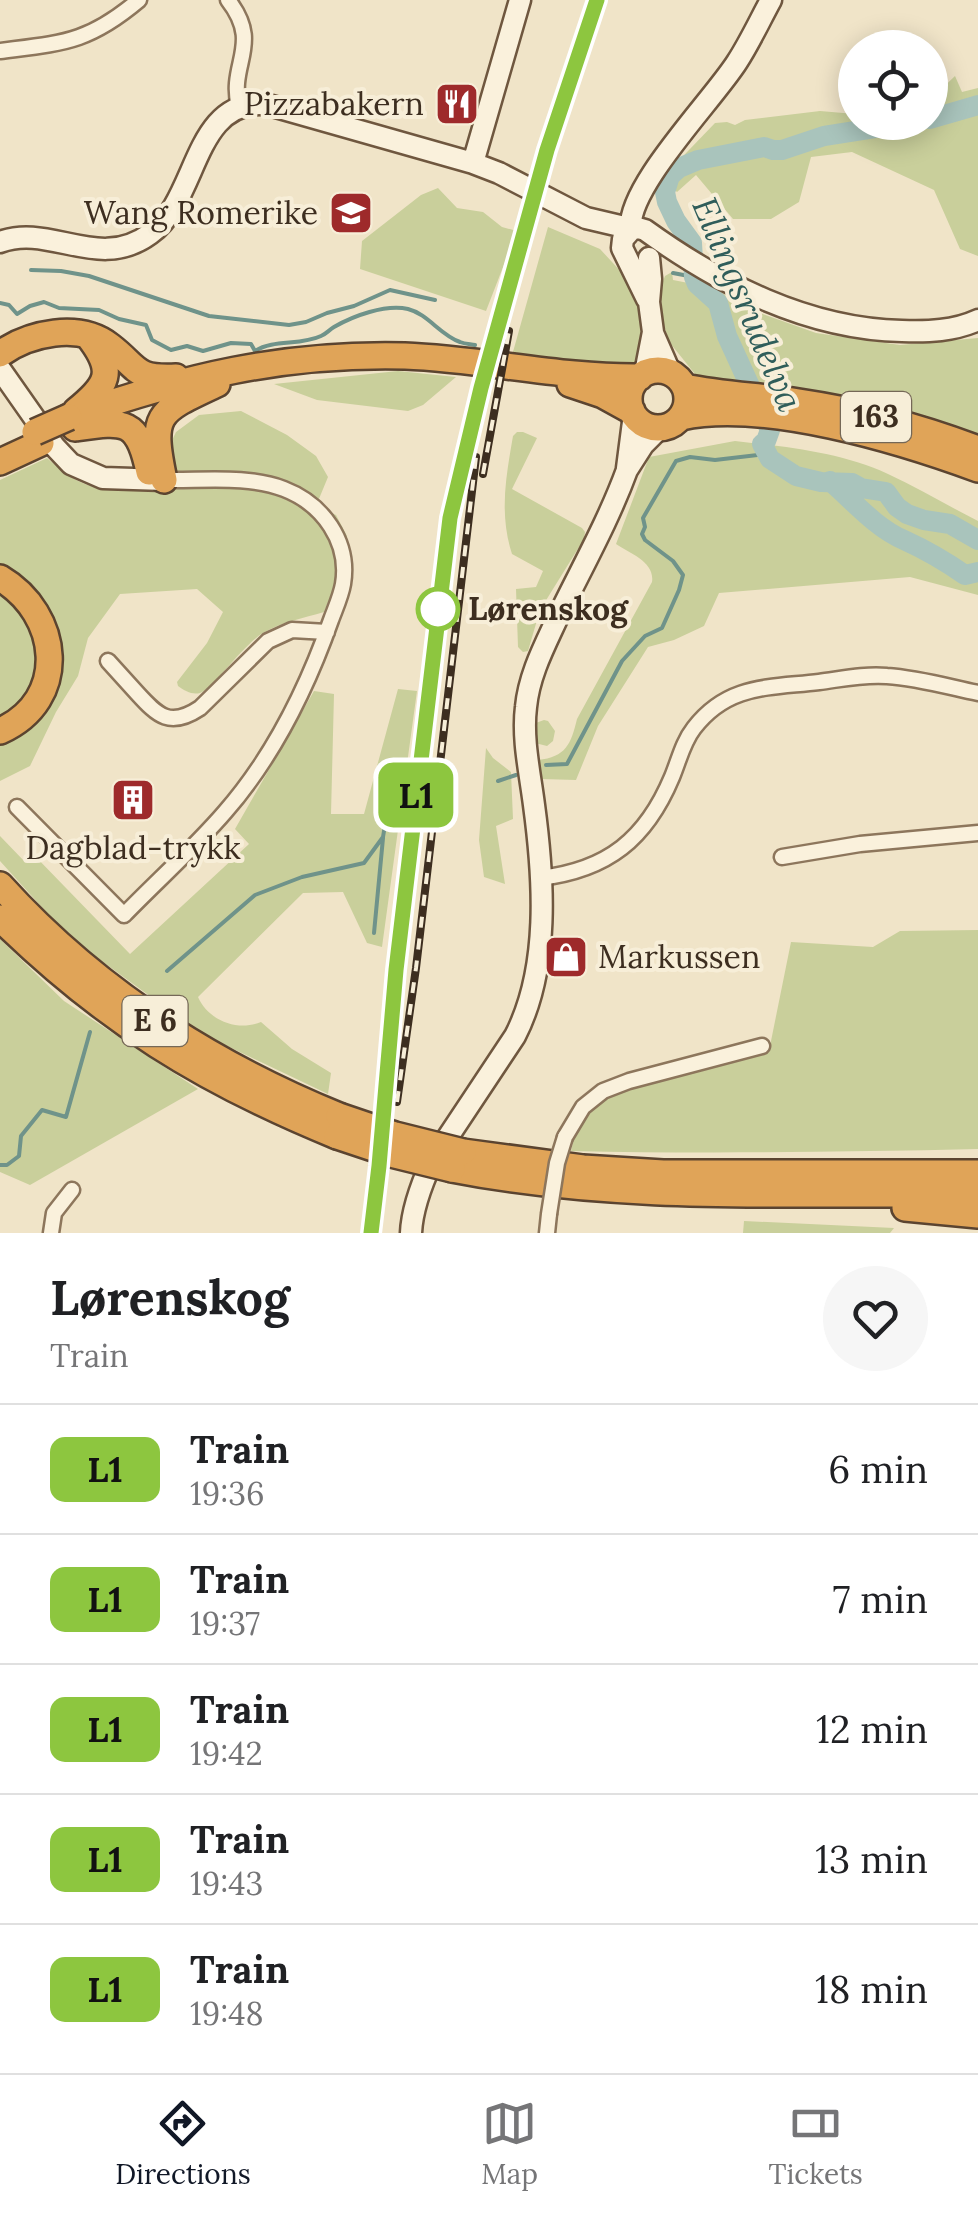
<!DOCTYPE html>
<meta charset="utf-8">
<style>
:root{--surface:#fff;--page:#f6f6f6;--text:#202124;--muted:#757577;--line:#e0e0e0;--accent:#111827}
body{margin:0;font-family:Lora,serif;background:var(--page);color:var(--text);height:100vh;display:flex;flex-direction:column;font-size:38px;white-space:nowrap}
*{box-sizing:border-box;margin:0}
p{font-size:32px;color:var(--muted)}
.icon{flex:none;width:55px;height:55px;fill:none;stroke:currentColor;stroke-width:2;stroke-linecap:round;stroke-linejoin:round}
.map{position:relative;height:1233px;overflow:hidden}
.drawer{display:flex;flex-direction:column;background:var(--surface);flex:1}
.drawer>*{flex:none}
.badge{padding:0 20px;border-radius:15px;font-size:35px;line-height:65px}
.controls{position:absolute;left:838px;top:30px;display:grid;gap:20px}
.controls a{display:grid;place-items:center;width:110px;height:110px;border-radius:50%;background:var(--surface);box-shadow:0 5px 25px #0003;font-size:50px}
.map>.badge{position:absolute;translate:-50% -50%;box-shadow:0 0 0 5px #fff}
.round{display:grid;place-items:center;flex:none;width:105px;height:105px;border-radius:52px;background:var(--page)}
.summary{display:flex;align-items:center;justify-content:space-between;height:170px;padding:0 50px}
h1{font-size:48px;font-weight:800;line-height:75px}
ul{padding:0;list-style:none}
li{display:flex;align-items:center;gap:30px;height:130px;padding:0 50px;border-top:2px solid var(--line)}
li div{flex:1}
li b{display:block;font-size:38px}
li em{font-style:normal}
li .badge{min-width:110px;font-weight:700;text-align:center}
.dock{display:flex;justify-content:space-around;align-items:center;height:140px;border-top:2px solid var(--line);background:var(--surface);font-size:28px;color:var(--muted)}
.dock a{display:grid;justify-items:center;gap:5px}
.dock .selected{color:var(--accent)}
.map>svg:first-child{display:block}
</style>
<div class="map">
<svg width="978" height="1233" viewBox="0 0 978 1233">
<rect width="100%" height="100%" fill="#f0e4c8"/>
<!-- green -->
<path fill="#c9cf9b" d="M 955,76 L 962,92 L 978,88 L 978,256 L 960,249 L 934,190 L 852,152 L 811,157 L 799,202 L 771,219 L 733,219 L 696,175 L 677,192 L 662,178 L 715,123 L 727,122 L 735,125 L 745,120 L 820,111 L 855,114 L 855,122 L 930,122 L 930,100 Z
M 438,188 L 457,208 L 483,212 L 502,227 L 517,231 L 486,311 L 360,269 L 362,241 L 421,195 Z
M 548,227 L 600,249 L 624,275 L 635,292 L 642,318 L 644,344 L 640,358 L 634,365 L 606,371 L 511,359 Z
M 672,272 L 673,280 L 714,288 L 746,308 L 816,333 L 900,345 L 978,338 L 978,436 L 711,381 L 695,374 L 670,343 L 663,323 L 660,289 L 665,276 Z
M 398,371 L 456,377 L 423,405 L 408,411 L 317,400 L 274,384 Z
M 241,411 L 287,435 L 316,456 L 328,477 L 316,506 L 336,515 L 347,536 L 343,586 L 328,602 L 324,612 C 304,618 281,622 263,633 C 245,643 212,689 200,693 C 192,695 185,691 178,686 L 177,682 L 207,643 L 223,612 L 197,589 L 120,594 L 88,638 L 78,676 L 56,712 L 30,766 L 0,781 L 0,480 L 47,458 C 87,494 99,489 149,488 L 176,432 L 199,415 Z
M 517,432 L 523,432 L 537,438 L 512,489 L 582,528 L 585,532 L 584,539 L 540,610 L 528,651 L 523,652 L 518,647 L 516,589 L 536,587 L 543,571 L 512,554 C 499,514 506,476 513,436 Z
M 735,441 C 787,447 840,452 888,474 C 919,488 948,506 978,521 L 978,595 L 910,577 L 719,593 L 704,626 L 674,640 L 648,647 L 598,726 L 576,780 L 541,779 L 538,760 C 566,757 571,744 577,719 L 652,582 C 655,562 631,554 616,544 L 649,457 Z
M 398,689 L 417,691 L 382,947 L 367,943 L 343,892 L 303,893 L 198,997 C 208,1020 237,1032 261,1022 L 292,1049 L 331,1073 L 328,1094 L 202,1034 L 92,954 L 48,914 L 0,861 L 0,836 L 25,862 L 34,855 L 130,954 L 249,844 L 235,829 L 314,691 L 334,694 L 331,814 L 364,814 Z
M 544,720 L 548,721 L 555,731 L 553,741 L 547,746 L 535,743 L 533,724 Z
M 486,748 L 493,758 L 511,772 L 513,819 L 496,826 L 505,884 L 484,877 L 479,840 Z
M 978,930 L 978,1149 C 842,1152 706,1154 571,1151 L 579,1118 L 595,1099 L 770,1046 L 791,942 L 873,947 L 900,931 Z
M 0,939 L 64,1001 L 198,1089 L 30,1185 L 0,1172 Z
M 744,1221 L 894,1228 L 890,1233 L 743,1233 Z"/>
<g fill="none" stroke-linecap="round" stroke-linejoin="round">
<!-- stream -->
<path stroke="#6f938a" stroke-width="4" d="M 31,270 L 61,271 L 89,276 L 209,316 L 289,325 L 306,322 L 327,313 L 354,306 L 390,290 L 435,300
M 673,273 L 694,277
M 0,303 L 9,305 L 17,314 L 30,306 L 44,302 L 59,308 L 99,310 L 119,319 L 146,325 L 152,340 L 171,350 L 187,346 L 203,351 L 231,343 L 251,344 L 255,351 C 274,339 300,346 321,336 C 326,334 329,330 334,327 C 353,316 385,304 408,309 C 428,314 440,335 460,342 C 465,344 470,344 475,345
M 546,765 L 567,764 L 622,661 L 645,636 L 662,628 L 679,590 L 683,575 L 673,561 L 645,540 L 642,534 L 645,527 L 643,518 L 676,461 L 690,457 L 715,460 L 766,454
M 498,781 L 516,775
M 374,933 L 383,838
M 167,971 L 255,895 L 302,877 L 364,863 L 383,837 L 393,777
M 0,1165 L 7,1165 L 19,1156 L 21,1136 L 42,1110 L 66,1117 L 90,1032"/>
<!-- river -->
<path stroke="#a9c4bc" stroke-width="20" d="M 930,119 L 978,105
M 913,122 L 824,136 L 782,150 L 773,150 L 764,147 L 698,160 L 679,168 L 670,176 L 665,192 L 667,202 L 676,221 L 692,243 L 694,277 L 697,284 L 718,303 L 727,336 L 770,430 L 766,441 L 762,444 L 770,459 L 796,476 L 821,482 L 852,483 L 861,488 L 886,492 L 897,507 L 907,514 L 924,520 L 950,524 L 978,540
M 830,481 C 853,501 876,528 904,540 C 926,550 945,561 965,575 L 978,572"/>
<defs>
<path id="street" d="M 228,0 C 263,45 228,63 239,107
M 0,51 C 63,43 88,43 139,0
M 108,661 C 118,672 127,682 137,693 C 158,716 170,728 200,708 L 268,641 L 292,630 L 327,632
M 17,807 L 124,915 C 157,881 194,848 225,812 C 273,757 307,688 331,620 C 335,609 341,596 343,584 C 350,542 323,504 284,489 C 248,475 202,481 164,480
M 782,857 L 860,844 L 978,833
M 540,878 C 608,870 646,839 672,777 C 679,760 683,742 694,728 C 728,684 769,688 819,682 C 842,679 864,674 887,676 C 918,678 949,687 978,693
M 565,1137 L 583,1107 L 603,1091 L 629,1081 L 762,1046
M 51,1233 L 54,1213 L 72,1190
M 547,1233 L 549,1214"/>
<path id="secondary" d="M 473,163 L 520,0
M 631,230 L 638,228 L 645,230 C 720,284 807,329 902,331 C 928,332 954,331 978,320
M 631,230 C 625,189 713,100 737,62 C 750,42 760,20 771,0
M 631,230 L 623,239 L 622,248 L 647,299
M 0,242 C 50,223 98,272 150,234 C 199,199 192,100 265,104 L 473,163 L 499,173 L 586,218 L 620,226 L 629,231
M 653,333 L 670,372
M 0,369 L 54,446 L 71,464 L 103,478 L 164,480
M 645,373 L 653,332 L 649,302 L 651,279 L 649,258
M 627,468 L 634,414
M 411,1233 C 412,1208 422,1183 432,1161 L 515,1036 C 550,968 544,879 534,805 C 530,773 522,739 526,707 C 529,676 543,649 556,621 C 580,571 608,522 627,470 L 643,445 L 660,428"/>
<path id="highway" d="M 0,354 C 29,333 79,322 110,346 C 139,368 133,379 176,377
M629 399a29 29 0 1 1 58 0a29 29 0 1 1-58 0Z
M 570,384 L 603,395 L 632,411
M 685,387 C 722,395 761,396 799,402 C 860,411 920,427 978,449
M 76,411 C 108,385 116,372 89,337
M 69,417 C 184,377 282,353 405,356 C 483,359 561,378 640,377
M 681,417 C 764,399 899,440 978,469
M 75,428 C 124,421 138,418 149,472
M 0,462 L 41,443
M 164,480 C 150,413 157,412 217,384
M 0,578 C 61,614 70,700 0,731
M 0,885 C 94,989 209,1063 339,1116
M 0,918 C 104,1020 202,1081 337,1136
M 463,1152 L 583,1168 L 663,1173 L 978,1173
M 452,1169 C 625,1203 803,1192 978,1194
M 905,1208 L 978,1215"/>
</defs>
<!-- street casing -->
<use href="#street" stroke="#8d765c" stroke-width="19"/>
<!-- secondary casing -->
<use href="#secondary" stroke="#6f573f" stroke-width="25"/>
<!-- highway casing -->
<use href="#highway" stroke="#5b4430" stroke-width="30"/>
<!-- street -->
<use href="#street" stroke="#faf1dc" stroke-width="14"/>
<!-- secondary -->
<use href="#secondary" stroke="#faf1dc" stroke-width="20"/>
<!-- highway -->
<use href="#highway" stroke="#e0a458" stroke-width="25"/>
<defs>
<path id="rail" d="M 483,474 L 509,331
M 397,1102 L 416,968 L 476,457
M 371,1233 L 379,1165 L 395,970 L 451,517 L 470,430 L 547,150 L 597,0"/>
</defs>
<!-- rail casing -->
<use href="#rail" stroke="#3d2e20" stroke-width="8"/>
<!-- rail -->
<use href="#rail" stroke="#f7eed8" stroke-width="4" stroke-dasharray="11" stroke-linecap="butt"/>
<defs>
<path id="street-bridge" d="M 549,1214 L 557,1163 L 565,1137"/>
<path id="highway-bridge" d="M 35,432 L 69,417
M 339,1116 L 395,1135 L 463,1152
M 337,1136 L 391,1154 L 452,1169"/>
</defs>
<!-- street-bridge casing -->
<use href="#street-bridge" stroke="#8d765c" stroke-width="19" stroke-linecap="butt"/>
<!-- highway-bridge casing -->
<use href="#highway-bridge" stroke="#5b4430" stroke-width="30" stroke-linecap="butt"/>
<!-- street-bridge -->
<use href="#street-bridge" stroke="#faf1dc" stroke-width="14"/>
<!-- highway-bridge -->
<use href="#highway-bridge" stroke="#e0a458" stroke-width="25"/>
</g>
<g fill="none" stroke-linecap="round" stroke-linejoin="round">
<defs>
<path id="line" d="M 371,1233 L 379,1166 L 396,970 L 450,518 L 481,388 L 547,150 L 597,0"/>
</defs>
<!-- line casing -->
<use href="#line" stroke="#fff" stroke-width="22"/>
<!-- line -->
<use href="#line" stroke="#8dc63f" stroke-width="15"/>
</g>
<!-- icons -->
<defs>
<symbol id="restaurant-square" viewBox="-11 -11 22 22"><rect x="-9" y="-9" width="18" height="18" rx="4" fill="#9e2a2b" stroke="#f7eed8"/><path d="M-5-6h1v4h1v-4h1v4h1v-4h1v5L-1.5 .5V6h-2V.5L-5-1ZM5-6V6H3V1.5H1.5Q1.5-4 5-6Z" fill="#fff"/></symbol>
<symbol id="school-square" viewBox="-11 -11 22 22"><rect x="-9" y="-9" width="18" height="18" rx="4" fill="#9e2a2b" stroke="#f7eed8"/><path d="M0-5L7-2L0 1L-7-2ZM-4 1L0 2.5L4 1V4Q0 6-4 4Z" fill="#fff"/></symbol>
<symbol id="building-square" viewBox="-11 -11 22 22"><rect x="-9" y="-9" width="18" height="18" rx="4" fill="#9e2a2b" stroke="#f7eed8"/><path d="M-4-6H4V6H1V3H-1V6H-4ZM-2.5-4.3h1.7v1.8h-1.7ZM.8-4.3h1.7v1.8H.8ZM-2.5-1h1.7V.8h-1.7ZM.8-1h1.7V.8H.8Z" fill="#fff"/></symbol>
<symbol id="shop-square" viewBox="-11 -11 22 22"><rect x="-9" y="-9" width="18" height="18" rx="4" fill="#9e2a2b" stroke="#f7eed8"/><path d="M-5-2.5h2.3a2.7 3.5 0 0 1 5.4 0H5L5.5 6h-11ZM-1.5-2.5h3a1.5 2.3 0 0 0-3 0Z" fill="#fff"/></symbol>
</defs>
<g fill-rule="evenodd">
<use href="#restaurant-square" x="432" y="79" width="50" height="50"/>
<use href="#school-square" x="326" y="188" width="50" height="50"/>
<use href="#building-square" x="108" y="775" width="50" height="50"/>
<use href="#shop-square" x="541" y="932" width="50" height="50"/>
</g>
<!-- markers -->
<circle fill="#fff" stroke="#8dc63f" stroke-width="5" cx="438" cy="609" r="20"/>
<g text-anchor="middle" stroke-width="8" stroke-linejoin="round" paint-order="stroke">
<!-- shield labels -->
<g fill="#f7eed8" stroke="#756857" stroke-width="2.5">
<rect x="841" y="392" width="70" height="50" rx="8"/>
<rect x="122.5" y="996" width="65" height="50" rx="8"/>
</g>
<g font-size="30" font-weight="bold" fill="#3d2e20">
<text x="876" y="427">163</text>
<text x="155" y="1031">E 6</text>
</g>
<!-- poi labels -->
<g font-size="32" fill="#3d2e20" stroke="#f7eed8" text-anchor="end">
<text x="424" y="115">Pizzabakern</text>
<text x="318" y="224">Wang Romerike</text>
<text x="133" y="859" text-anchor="middle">Dagblad-trykk</text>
<text x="598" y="968" text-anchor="start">Markussen</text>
</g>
<!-- stop labels -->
<g font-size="32" font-weight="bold" fill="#3d2e20" stroke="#f7eed8" text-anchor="start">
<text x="468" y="620">Lørenskog</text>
</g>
<!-- water labels -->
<g font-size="35" font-style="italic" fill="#2f5d5a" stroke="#f7eed8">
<text transform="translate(747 304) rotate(67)" y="12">Ellingsrudelva</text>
</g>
</g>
</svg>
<div class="controls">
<a><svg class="icon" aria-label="locate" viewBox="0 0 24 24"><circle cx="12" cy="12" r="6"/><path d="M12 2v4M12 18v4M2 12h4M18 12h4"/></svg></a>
</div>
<b class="badge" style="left:416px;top:795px;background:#8dc63f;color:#111">L1</b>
</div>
<section class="drawer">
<div class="summary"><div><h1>Lørenskog</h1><p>Train</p></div><a class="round"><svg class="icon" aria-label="heart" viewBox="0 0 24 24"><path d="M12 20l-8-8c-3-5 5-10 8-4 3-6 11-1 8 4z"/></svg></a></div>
<ul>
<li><span class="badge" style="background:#8dc63f;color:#111">L1</span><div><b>Train</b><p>19:36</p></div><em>6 min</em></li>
<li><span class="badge" style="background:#8dc63f;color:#111">L1</span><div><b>Train</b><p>19:37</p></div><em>7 min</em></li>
<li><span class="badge" style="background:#8dc63f;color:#111">L1</span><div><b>Train</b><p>19:42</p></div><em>12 min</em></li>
<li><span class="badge" style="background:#8dc63f;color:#111">L1</span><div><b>Train</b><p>19:43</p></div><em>13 min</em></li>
<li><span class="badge" style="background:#8dc63f;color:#111">L1</span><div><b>Train</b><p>19:48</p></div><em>18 min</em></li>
</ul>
</section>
<nav class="dock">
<a class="selected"><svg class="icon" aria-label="directions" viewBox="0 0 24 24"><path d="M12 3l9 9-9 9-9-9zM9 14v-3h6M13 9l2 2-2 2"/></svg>Directions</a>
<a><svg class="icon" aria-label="map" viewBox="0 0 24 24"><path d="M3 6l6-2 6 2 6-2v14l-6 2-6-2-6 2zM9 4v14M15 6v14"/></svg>Map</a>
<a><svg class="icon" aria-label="tickets" viewBox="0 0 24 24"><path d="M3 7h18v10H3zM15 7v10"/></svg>Tickets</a>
</nav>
